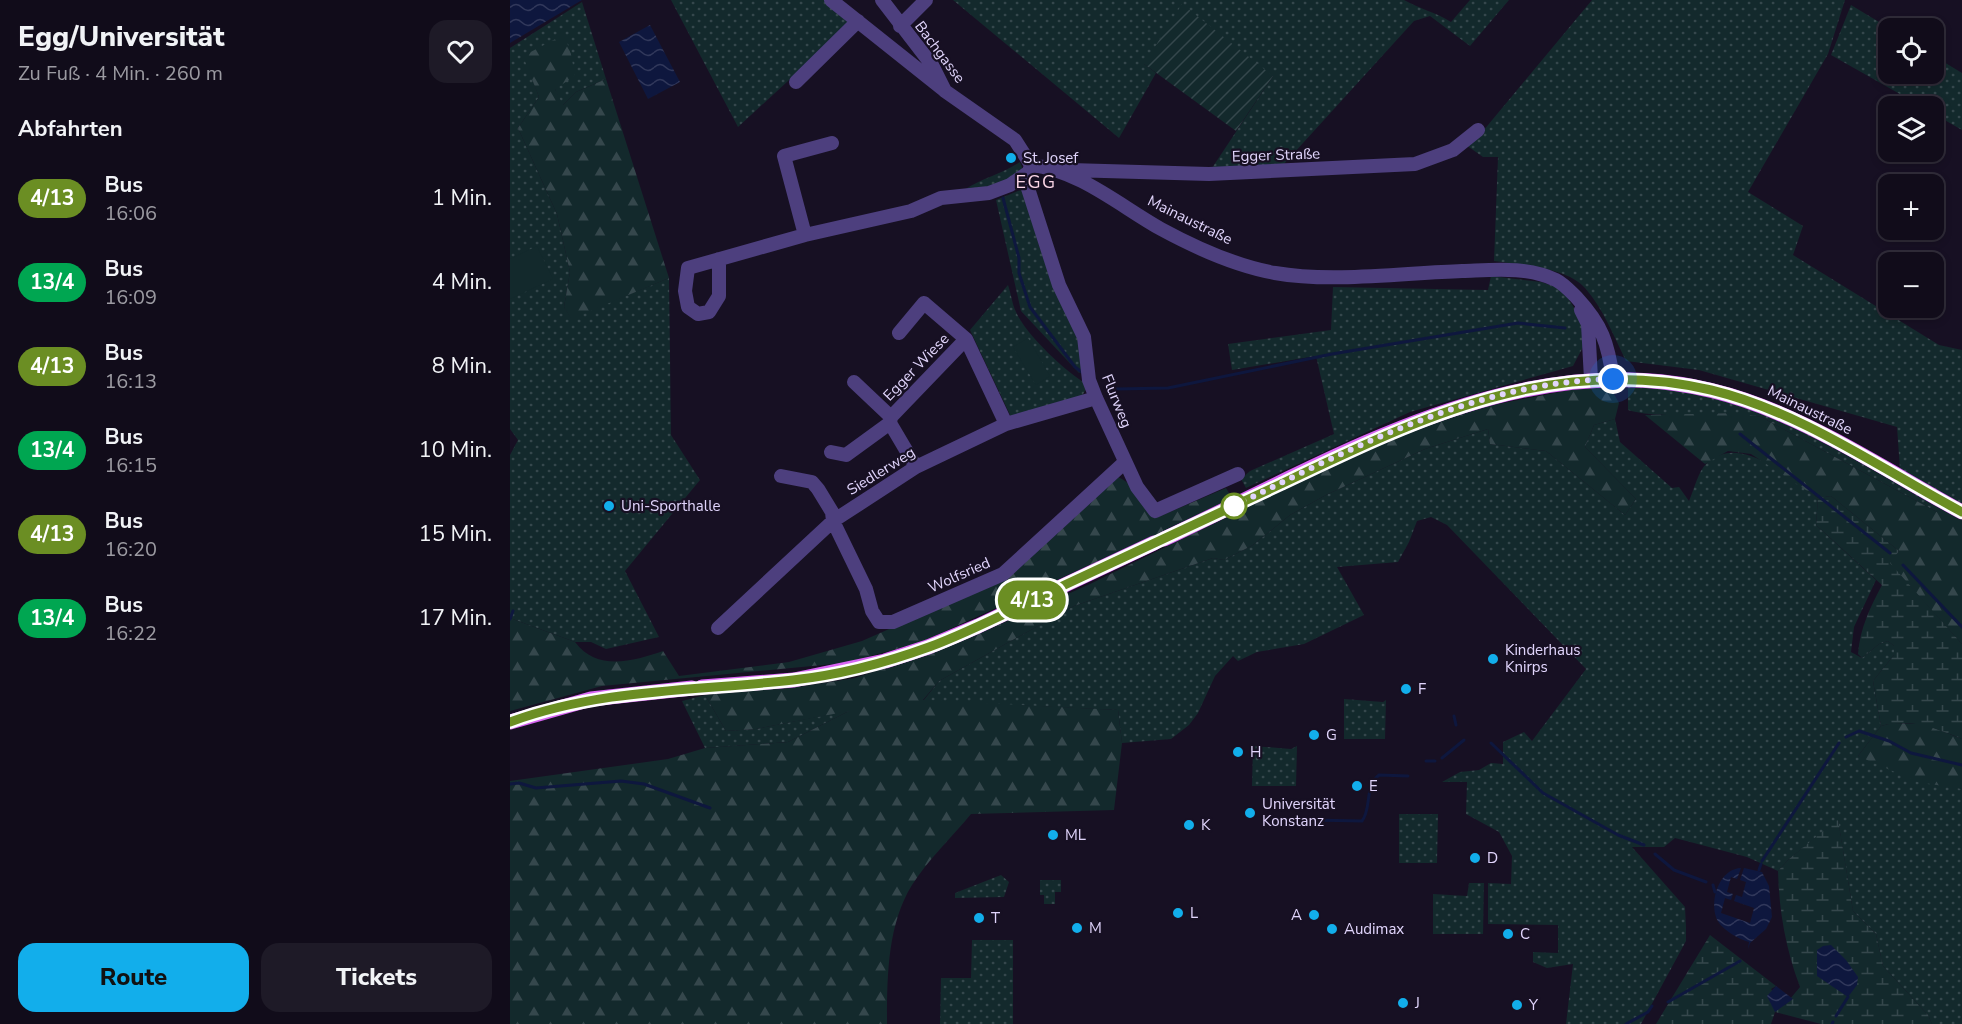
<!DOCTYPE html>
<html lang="de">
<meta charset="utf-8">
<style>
:root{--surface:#110c1a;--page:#1e1a27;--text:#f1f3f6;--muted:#9c9ba2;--line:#302c39;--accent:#12aeeb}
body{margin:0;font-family:"Nunito Sans",sans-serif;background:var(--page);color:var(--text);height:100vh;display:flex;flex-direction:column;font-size:22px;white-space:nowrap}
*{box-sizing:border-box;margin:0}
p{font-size:20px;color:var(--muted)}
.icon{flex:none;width:33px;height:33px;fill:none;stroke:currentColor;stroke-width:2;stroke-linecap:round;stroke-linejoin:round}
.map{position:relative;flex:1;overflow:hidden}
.drawer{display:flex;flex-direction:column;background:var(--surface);width:510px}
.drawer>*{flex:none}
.badge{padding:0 12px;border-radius:20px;font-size:21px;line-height:39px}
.fabs{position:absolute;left:1368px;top:18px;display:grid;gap:12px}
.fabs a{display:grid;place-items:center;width:66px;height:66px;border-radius:12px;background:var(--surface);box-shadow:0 3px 9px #0003,0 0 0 2px var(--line);font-size:30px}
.you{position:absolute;width:30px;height:30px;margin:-15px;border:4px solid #fff;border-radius:50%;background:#1a73e8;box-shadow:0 0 0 9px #1a73e833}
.map>.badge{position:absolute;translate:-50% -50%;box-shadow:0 0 0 3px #fff}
h2{padding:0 18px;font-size:22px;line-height:54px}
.round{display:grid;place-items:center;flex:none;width:63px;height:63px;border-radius:18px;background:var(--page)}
.headline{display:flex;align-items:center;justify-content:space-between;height:102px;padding:0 18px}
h1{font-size:28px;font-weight:800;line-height:45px}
.button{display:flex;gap:12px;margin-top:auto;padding:12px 18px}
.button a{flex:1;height:69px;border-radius:18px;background:var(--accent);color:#111;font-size:24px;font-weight:800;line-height:69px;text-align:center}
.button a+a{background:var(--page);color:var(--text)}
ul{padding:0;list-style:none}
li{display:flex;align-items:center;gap:18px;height:84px;padding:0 18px}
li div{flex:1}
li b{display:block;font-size:22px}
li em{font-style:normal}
li .badge{min-width:66px;font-weight:700;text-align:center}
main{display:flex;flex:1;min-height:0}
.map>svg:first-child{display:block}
</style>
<main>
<section class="drawer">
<div class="headline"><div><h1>Egg/Universität</h1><p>Zu Fuß · 4 Min. · 260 m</p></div><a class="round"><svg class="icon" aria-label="heart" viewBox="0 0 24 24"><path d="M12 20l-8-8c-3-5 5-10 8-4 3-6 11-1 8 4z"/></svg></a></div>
<h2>Abfahrten</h2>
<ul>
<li><span class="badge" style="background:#6b8e23;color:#fff">4/13</span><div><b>Bus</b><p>16:06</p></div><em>1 Min.</em></li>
<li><span class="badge" style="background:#00a651;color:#fff">13/4</span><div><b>Bus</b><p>16:09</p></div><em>4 Min.</em></li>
<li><span class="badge" style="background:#6b8e23;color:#fff">4/13</span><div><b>Bus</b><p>16:13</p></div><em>8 Min.</em></li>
<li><span class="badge" style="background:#00a651;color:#fff">13/4</span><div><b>Bus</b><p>16:15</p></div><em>10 Min.</em></li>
<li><span class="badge" style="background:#6b8e23;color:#fff">4/13</span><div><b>Bus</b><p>16:20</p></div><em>15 Min.</em></li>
<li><span class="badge" style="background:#00a651;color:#fff">13/4</span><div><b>Bus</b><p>16:22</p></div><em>17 Min.</em></li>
</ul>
<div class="button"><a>Route</a><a>Tickets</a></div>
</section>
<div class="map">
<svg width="1452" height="1024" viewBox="0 0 1452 1024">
<defs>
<pattern id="grass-dots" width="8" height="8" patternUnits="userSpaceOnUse" patternTransform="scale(1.5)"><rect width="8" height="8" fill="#13292c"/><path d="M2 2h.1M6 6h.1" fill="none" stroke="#35474c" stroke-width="1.8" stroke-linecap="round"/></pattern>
<pattern id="forest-firs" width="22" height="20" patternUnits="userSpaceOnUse" patternTransform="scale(1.5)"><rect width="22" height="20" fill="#13292c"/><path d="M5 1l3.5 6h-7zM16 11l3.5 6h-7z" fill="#35474c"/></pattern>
<pattern id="wetland-marsh" width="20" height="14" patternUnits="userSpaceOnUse" patternTransform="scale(1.5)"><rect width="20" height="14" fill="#13292c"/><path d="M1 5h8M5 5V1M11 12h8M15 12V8" fill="none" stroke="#35474c"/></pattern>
<pattern id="garden-furrows" width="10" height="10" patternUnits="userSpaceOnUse" patternTransform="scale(1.5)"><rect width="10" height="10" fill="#13292c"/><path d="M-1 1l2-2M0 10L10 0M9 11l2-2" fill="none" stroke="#35474c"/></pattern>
<pattern id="water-waves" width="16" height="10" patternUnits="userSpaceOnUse" patternTransform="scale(1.5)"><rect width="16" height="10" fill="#0e173e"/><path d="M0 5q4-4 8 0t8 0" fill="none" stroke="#31385b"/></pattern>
</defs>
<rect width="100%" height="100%" fill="#171023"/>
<!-- grass -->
<path fill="url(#grass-dots)" d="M 161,0 L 316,0 L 342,22 L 228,127 Z
M 443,0 L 894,0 C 910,9 925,12 941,22 L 960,0 L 999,0 L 960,46 L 920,16 L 904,21 L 773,165 L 702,168 L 763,76 L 634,64 L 646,73 L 609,138 Z
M 1082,0 L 1335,0 L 1318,54 L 1238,192 L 1293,226 L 1283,255 L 1429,345 L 1452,350 L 1452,508 L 1427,512 L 1251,417 C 1207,408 1161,422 1118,410 L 1118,380 L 1184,386 L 1390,469 L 1387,427 L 1189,370 L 1116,361 C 1104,337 1093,308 1075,288 C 1057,267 1010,265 984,261 L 988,157 L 973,157 L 956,145 L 973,131 Z
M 72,2 L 96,79 L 66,92 L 52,106 L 45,89 L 14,56 L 29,97 L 8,128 L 47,214 L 60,272 L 54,307 L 61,318 L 159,278 L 161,435 L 190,480 L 115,571 L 149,637 L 96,649 L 81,642 L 65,642 L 0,618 L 0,455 L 8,440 L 0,429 L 0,48 Z
M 1341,5 L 1379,28 L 1378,74 L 1424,74 L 1424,56 L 1452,73 L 1452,130 L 1424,114 L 1424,106 L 1411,106 L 1321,55 Z
M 510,162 L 513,170 L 495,185 L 454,190 C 472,178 492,174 510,162 Z
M 515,188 L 529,246 L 571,338 L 575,369 L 569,373 L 511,311 L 486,200 Z
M 981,276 L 1031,282 L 1052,289 L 1072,320 L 1073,347 L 1063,366 L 900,412 L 736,488 L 731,479 L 740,471 L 824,434 L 806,356 L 722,370 L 718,344 L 821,330 L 823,287 L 978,290 Z
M 498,285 C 501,293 502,304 506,312 C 516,335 557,373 578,385 L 571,398 L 502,419 L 460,330 Z
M 1105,419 L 1110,442 L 1162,488 L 1169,487 L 1179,501 C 1184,490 1188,471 1197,463 C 1232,432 1278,479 1308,498 L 1306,525 L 1366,580 L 1344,627 L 1341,652 L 1352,658 L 1369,644 L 1378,641 L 1384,646 L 1384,655 L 1363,681 L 1371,726 L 1348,756 L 1452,789 L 1452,1024 L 1422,1024 L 1418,1015 L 1373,966 L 1366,934 L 1343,911 L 1328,820 L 1279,859 L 1268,871 L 1237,857 L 1165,838 L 1154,847 L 1122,847 L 1175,907 L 1176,927 L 1176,941 L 1131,1024 L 1056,1024 L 1063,964 L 1037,968 L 1023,962 L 1023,952 L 1048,953 L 1048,925 L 978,924 L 978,883 L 1001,884 L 1002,856 L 989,832 L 956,814 L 957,782 L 932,782 L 950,772 L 969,770 L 981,763 L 993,764 L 993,742 L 1014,732 L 1022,741 L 1076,669 L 937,525 L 921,517 L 907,521 L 899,542 L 888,562 L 827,567 L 854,615 L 794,644 L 747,652 L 728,661 L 723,656 L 705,676 L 688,713 L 679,725 L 661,739 L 612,743 L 608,710 L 413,701 L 429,681 L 564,606 L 703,558 L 714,560 L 743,545 L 780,515 L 816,495 L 915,449 L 978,429 L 980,444 L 1036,451 L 1115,515 L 1126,499 L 1075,447 L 1084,425 Z
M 195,695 L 216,731 L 246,729 L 341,710 L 278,742 L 195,748 L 172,701 Z
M 834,699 L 873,702 L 876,700 L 875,739 L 834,739 Z
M 743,746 L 781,749 L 787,746 L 786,786 L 742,786 Z
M 889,814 L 928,814 L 927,863 L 889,863 Z
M 491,875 L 499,882 L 494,897 L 445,898 L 445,893 Z
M 530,880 L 551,880 L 551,892 L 545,892 L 545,904 L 534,904 L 534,895 L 530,895 Z
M 959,883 L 974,883 L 973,934 L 923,934 L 923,894 L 957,896 Z
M 462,940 L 503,940 L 503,1024 L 430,1024 L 431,978 L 461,978 Z"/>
<!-- forest -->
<path fill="url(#forest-firs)" d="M 53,35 L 60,49 L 65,76 L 45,89 L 53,105 L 66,92 L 96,79 L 159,278 L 61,319 L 54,307 L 60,272 L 47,214 L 8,128 L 29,97 L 13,56 Z
M 1100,387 L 1109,403 L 1105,419 L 1084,425 L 1075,447 L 1126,499 L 1115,515 L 1036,451 L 980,444 L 978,429 L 915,449 L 816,495 L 780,515 L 743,545 L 714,560 L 703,558 L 564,606 L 429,681 L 413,700 L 608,710 L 612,743 L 604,810 L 461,814 C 442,837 418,860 402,885 C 377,925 377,979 377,1024 L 0,1024 L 0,781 L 158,759 L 195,748 L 278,742 L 339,711 L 246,729 L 216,731 L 195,695 L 295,686 L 345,678 L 443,645 L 578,585 L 801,476 L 893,434 L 968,408 L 1060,390 Z
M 1230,413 L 1251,417 L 1427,512 L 1437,501 L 1452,508 L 1452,644 L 1379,563 L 1389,551 L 1321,496 L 1308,498 L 1241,454 L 1218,451 L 1195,464 L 1135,415 Z
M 608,477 C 625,484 632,505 646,518 L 716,488 L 723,500 L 409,643 L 334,663 L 92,686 L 0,711 L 0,618 L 65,642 C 87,672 124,661 153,651 L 169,676 L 279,662 L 352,641 L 492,579 Z
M 1383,723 L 1414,724 L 1452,739 L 1452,789 L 1408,782 L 1348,756 L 1371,726 Z"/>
<!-- wetland -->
<path fill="url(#wetland-marsh)" d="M 1321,496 L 1389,551 L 1380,563 L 1452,644 L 1452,739 C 1424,728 1402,718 1371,726 L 1363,681 L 1384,655 L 1384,646 L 1378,641 L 1369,644 L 1352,658 L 1348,654 C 1350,628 1360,608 1372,585 L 1306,525 L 1308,498 Z
M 1328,819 L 1343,911 L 1366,934 L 1373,966 L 1418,1015 L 1422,1024 L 1311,1024 L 1265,1012 L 1261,1024 L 1146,1024 L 1200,935 L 1266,986 L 1261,989 L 1275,1005 L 1290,987 C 1276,950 1269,912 1268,871 L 1279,859 Z"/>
<!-- garden -->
<path fill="url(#garden-furrows)" d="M 672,4 L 763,76 L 726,131 L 634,64 Z"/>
<!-- pitch -->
<path fill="#13292c" d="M 27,246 L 43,279 L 0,299 L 0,259 Z
M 518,338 L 540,376 L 526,385 L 503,347 Z"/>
<!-- water -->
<path fill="url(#water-waves)" d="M 0,0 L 72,0 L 0,43 Z
M 140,25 L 170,82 L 138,99 L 109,42 Z
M 1231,868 L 1227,879 L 1221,877 L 1217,892 L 1223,894 L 1221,900 L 1215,898 L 1211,913 L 1240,923 L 1244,908 L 1224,901 L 1226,895 L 1232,897 L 1236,882 L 1230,880 L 1234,868 L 1252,872 L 1259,886 L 1262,917 L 1256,929 L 1240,943 L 1238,949 L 1239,942 C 1228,939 1209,928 1206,917 C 1200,900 1209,869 1231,868 Z
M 1321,945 L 1336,960 L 1348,977 L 1347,985 L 1338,997 L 1307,976 L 1307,950 L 1313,946 Z
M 1266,986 L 1283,999 L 1265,1012 L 1257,996 Z"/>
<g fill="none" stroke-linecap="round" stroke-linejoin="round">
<!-- stream -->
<path stroke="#0e173e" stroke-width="3" d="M 493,198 L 509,258 L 509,273 L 520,307 L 565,367 L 573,373
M 606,389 L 658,388 L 822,354 L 1008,323 L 1055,328
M 1230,434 L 1380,553
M 1393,565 L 1452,627
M 0,619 L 3,611
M 944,716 L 946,725
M 1336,737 L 1349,731 L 1379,741 L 1401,753 L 1452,765
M 981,743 L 1033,793 L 1108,835 L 1134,845
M 932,758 L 954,740
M 916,761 L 925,761
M 0,784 L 9,783 L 26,788 L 111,781 L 134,784 L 200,808
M 784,825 L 801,820 L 852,821 C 862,808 854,787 869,775 L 898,776
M 1145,854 L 1164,870 L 1196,882
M 1252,861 L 1329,743
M 1249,870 L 1251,864
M 1203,885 L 1205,892
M 1158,1002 L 1230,961
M 1326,1016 L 1338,997
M 1116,1024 L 1138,1012 L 1142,1006
M 1322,1024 L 1323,1022"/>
<!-- minor -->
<path stroke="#4d3f7e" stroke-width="14" d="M 321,0 L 434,90
M 372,0 L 422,65 L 435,91 L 505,140 L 521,165
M 390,26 L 416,0
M 286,82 L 348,21
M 521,165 C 569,170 610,206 651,229 C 686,248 726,266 765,273 C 821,283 894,273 952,271 C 983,270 1017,266 1046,280 C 1054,284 1061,292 1067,298 C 1092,325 1098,343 1103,379
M 555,172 L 560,170 L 699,174 L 905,164 L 943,150 L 968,130
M 514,176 L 549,285 L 574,337 L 579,380 L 586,398 L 627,487 L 645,511 L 728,474
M 295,235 L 274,156 L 322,143
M 209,259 L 209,296 L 199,312 L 188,314 L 178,307 L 175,291 L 178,268 L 295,235 L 401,211 L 431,198 L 479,193 L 500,185 L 519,172 L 521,165
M 1071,310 L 1078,324 L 1081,379
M 389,333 L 414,303 L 456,339
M 344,382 L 381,417
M 380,423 L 406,467
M 321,452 L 336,455 L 380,423 L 381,417 L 456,339 L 496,424
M 271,476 L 302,482 L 308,489 L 322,512 L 323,521 L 356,589 L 362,611 L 369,622 L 383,622 L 493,574 L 615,462
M 208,628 L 323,521 L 406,467 L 496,424 L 586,398"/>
<!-- major -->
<path stroke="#d865f3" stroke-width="15" d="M 654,539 C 840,452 1040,324 1251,406 C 1321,433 1386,476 1452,512
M 192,687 L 284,680 L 375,661 L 418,647 L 468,626 L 644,543
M 0,722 L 81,699 L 182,688"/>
</g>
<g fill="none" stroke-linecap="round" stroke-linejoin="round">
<defs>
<path id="line" d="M 0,722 C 92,688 187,691 283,680 C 329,675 375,663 419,647 C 462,631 504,609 546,589 C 621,554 696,519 771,484 C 909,418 1044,353 1201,390 C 1292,412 1371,469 1452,512"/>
</defs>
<!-- line casing -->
<use href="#line" stroke="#fff" stroke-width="14"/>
<!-- line -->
<use href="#line" stroke="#6b8e23" stroke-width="9"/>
<!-- walk -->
<path stroke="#e1d5fc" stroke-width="6" stroke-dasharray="0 10.8" d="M 724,506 C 844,447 967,382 1103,379"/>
</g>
<!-- markers -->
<g fill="#12aeeb" stroke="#171023" stroke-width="2">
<circle cx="501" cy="158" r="6"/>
<circle cx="99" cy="506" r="6"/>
<circle cx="983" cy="659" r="6"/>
<circle cx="896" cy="689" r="6"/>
<circle cx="804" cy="735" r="6"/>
<circle cx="728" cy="752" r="6"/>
<circle cx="847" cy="786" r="6"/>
<circle cx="740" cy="813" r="6"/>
<circle cx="679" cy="825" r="6"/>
<circle cx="543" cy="835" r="6"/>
<circle cx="965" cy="858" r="6"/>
<circle cx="668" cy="913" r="6"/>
<circle cx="804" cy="915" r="6"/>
<circle cx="469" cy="918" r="6"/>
<circle cx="567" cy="928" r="6"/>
<circle cx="822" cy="929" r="6"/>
<circle cx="998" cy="934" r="6"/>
<circle cx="893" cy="1003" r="6"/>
<circle cx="1007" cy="1005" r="6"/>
</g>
<circle fill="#fff" stroke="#6b8e23" stroke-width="3" cx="724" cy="506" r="12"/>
<g text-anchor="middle" stroke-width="4.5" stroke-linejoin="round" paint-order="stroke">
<!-- street labels -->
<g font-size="15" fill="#e1d5fc" stroke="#171023">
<text transform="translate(430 52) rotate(53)" y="5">Bachgasse</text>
<text transform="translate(766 155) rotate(-2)" y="5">Egger Straße</text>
<text transform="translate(680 220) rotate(26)" y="5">Mainaustraße</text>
<text transform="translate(406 367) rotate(-46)" y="5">Egger Wiese</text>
<text transform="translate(607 401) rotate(68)" y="5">Flurweg</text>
<text transform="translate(1300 410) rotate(26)" y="5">Mainaustraße</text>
<text transform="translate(371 471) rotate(-32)" y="5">Siedlerweg</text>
<text transform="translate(449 575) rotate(-24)" y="5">Wolfsried</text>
</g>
<!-- poi labels -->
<g font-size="15" fill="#e1d5fc" stroke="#171023" text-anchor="start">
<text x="513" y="163">St. Josef</text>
<text x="111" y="511">Uni-Sporthalle</text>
<text x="995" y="655">Kinderhaus<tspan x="995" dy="17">Knirps</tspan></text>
<text x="908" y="694">F</text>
<text x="816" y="740">G</text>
<text x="740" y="757">H</text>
<text x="859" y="791">E</text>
<text x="752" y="809">Universität<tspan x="752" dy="17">Konstanz</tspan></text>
<text x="691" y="830">K</text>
<text x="555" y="840">ML</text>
<text x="977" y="863">D</text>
<text x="680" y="918">L</text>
<text x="792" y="920" text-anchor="end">A</text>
<text x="481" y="923">T</text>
<text x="579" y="933">M</text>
<text x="834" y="934">Audimax</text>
<text x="1010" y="939">C</text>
<text x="905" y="1008">J</text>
<text x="1019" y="1010">Y</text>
</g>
<!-- quarter labels -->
<g font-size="18" letter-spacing="1.5" fill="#fcd7e8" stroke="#171023">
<text x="526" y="188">EGG</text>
</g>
</g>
</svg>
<div class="fabs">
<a><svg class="icon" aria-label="locate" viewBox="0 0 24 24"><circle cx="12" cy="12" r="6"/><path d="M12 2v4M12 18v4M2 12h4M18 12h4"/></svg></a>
<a><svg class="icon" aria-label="layers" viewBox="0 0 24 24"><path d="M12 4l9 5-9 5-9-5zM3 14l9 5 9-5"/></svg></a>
<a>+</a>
<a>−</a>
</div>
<div class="you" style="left:1103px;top:379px"></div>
<b class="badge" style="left:522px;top:600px;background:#6b8e23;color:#fff">4/13</b>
</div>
</main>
